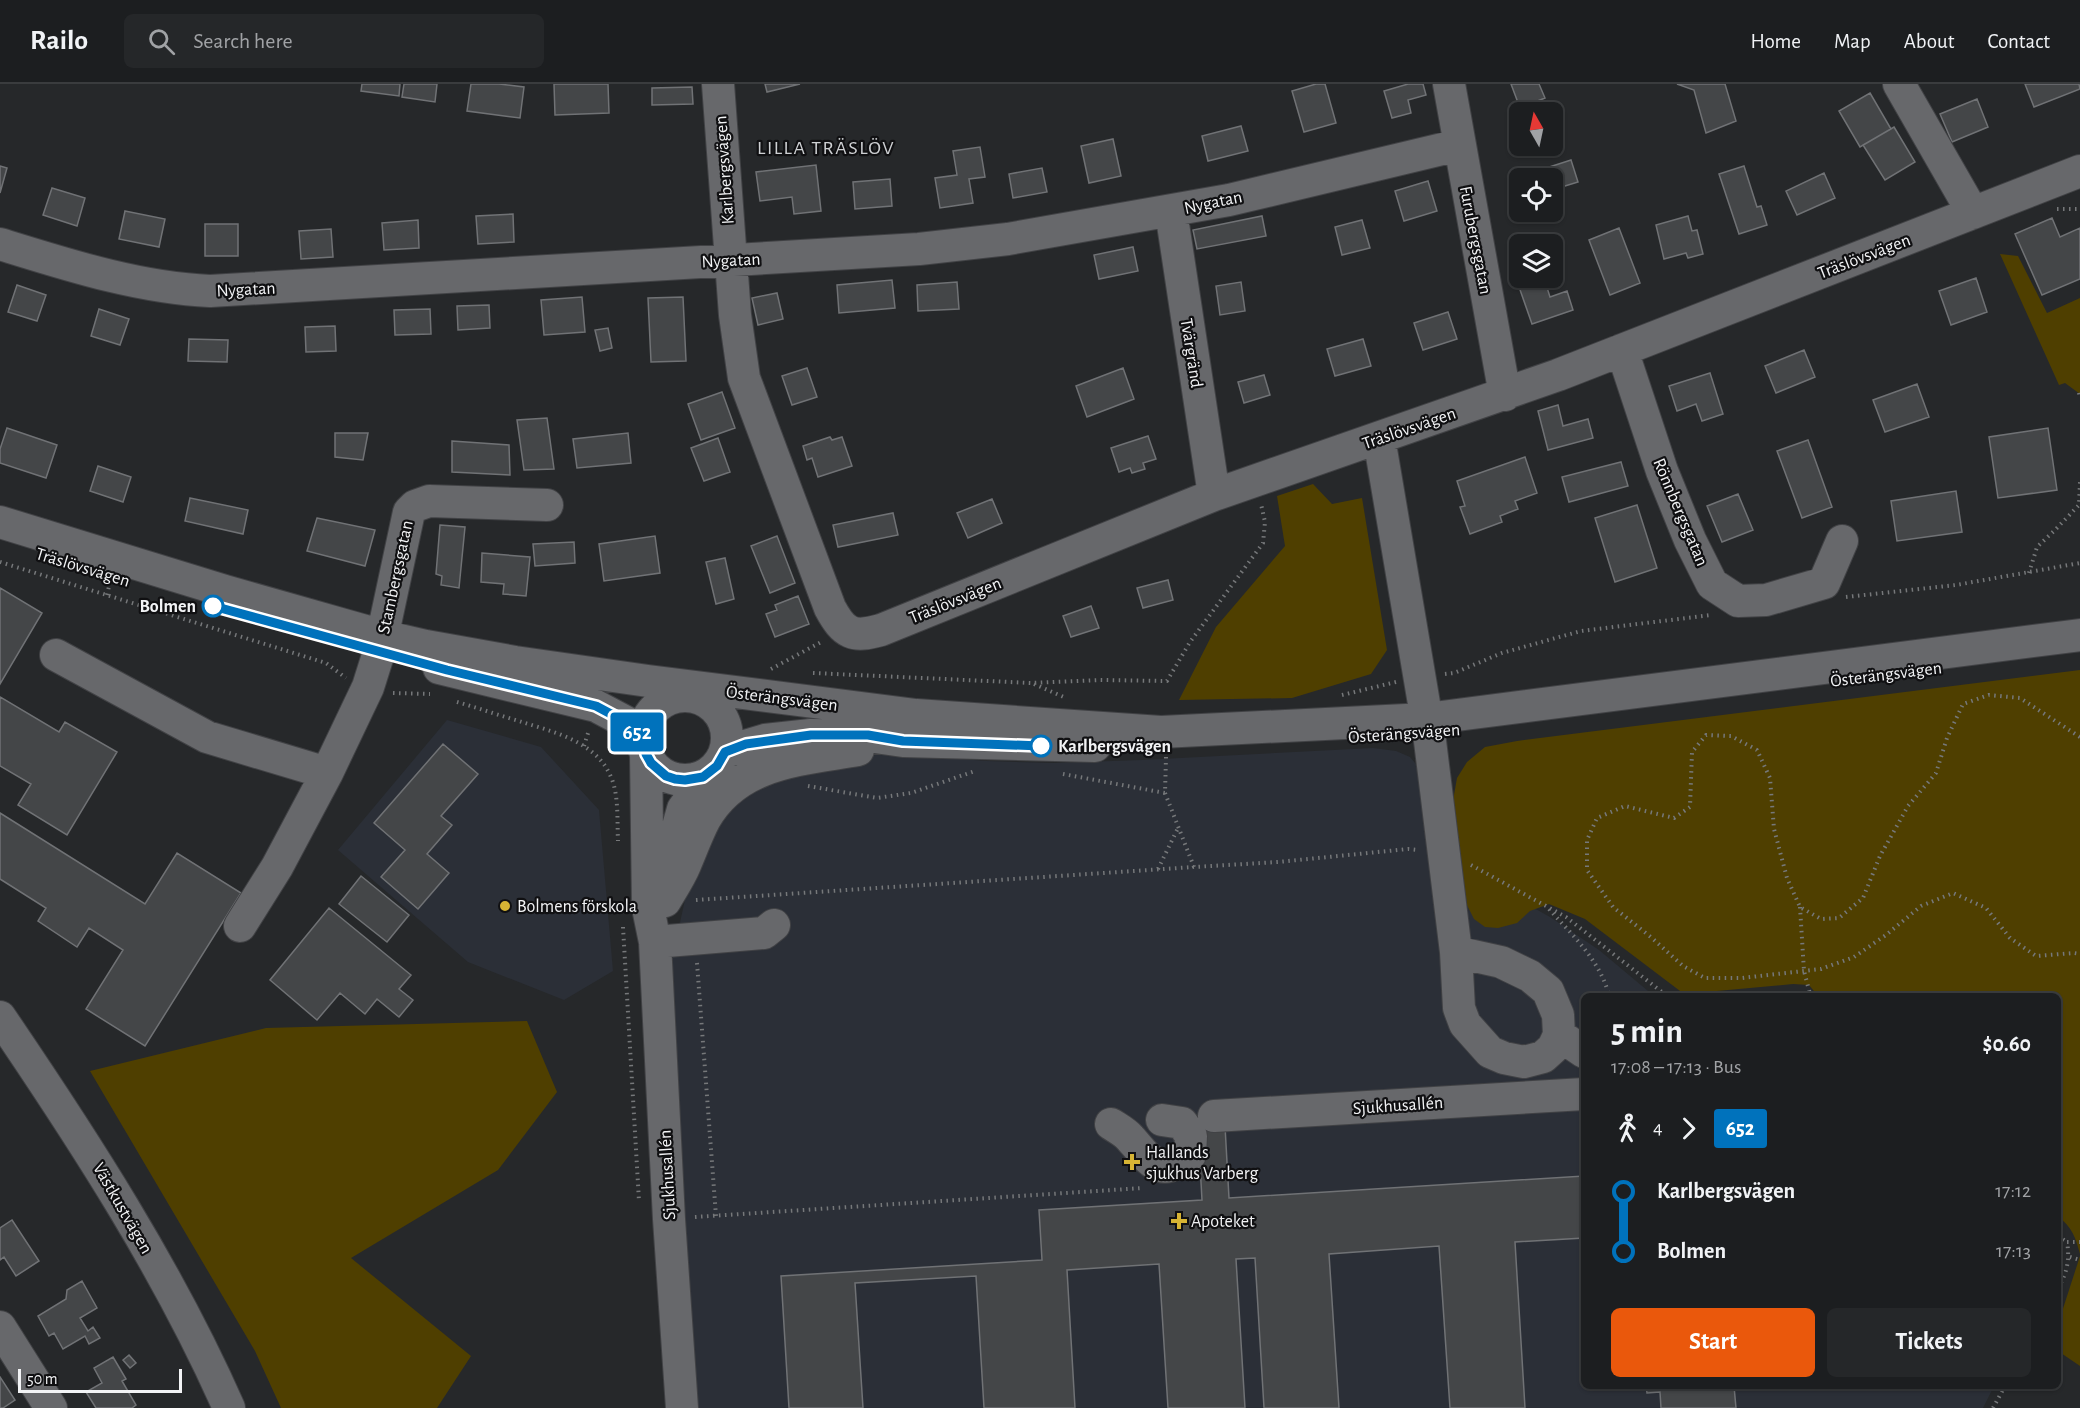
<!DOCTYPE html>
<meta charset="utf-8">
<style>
:root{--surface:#1c1e20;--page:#252729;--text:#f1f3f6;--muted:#a0a2a5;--line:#3a3c3e;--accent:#ea580c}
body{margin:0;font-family:"Alegreya Sans",sans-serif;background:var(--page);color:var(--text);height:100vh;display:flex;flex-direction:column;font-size:22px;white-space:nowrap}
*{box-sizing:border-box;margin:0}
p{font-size:20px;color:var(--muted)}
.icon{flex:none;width:33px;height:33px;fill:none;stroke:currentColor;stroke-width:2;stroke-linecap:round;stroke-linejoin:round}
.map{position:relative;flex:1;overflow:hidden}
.side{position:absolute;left:1581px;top:909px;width:480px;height:396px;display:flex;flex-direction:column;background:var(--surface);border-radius:9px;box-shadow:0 2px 4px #0004,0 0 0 2px var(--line)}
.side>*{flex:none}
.badge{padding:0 12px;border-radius:4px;font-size:21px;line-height:39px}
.needle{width:39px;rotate:351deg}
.fabs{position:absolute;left:1509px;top:18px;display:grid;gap:12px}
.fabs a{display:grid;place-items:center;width:54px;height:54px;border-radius:9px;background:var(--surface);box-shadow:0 2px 4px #0004,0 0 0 2px var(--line);font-size:30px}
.scale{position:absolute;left:18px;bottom:15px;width:164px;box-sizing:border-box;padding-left:6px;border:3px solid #f2f3f5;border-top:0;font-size:16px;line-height:21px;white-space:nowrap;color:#f2f3f5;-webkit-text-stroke:4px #101012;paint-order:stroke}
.map>.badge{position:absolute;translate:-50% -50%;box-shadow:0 0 0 3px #fff}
.legs{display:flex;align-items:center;gap:9px;height:66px;padding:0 30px;font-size:20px}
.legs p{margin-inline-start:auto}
.overview{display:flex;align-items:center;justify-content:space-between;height:102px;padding:0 30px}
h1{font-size:33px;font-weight:700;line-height:45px}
.primary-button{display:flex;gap:12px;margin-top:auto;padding:12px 30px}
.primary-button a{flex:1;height:69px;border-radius:9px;background:var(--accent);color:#fff;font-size:24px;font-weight:700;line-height:69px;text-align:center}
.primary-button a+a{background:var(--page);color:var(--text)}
ul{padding:0 30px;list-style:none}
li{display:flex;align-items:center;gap:21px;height:60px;font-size:22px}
li i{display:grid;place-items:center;width:9px;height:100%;margin:0 8px;background:currentColor}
li i::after{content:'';width:15px;height:15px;margin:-8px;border:4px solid;border-radius:50%;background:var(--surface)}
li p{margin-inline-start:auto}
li:first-child i{background:linear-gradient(#0000 50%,currentColor 0)}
li:last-child i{background:linear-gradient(currentColor 50%,#0000 0)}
header{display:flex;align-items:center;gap:36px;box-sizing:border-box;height:84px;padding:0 30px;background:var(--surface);border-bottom:2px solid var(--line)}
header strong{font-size:28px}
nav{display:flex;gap:33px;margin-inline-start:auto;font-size:21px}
.search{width:420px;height:54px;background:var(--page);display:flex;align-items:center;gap:15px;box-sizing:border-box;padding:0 21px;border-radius:9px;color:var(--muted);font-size:22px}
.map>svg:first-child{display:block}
</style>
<header>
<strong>Railo</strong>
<div class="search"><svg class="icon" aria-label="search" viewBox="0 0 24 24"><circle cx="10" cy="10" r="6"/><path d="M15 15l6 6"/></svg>Search here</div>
<nav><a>Home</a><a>Map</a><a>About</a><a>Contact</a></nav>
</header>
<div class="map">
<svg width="2080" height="1324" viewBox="0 0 2080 1324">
<rect width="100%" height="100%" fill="#26282a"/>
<!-- built -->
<path fill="#2b2f37" d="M 447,636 L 541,663 L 599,726 L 613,887 L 564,916 L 468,878 L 338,766 Z
M 1373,664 L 1396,667 L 1410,673 L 1420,685 L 1460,783 L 1550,833 L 1599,866 L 1654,912 L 1584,912 L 1584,1302 L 1994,1302 L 1983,1324 L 694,1324 L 672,875 L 688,802 L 715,734 L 769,690 L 886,669 L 987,677 L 1053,679 L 1142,676 Z"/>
<!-- green -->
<path fill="#4f3f00" d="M 2000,170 L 2018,172 L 2047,229 L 2080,214 L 2080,310 L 2065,299 L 2059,301 Z
M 1313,400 L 1332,420 L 1362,414 L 1387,566 L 1371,590 L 1292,614 L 1179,616 L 1216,543 L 1285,462 L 1277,412 Z
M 2080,586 L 2080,1170 C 2076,1155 2072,1142 2058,1133 L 2058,912 L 1818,912 L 1809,901 L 1793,900 L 1684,910 L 1585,835 L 1549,820 L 1530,827 L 1517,839 L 1498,844 L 1485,843 L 1474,835 L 1467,821 L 1454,733 L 1454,711 L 1457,694 L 1467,678 L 1485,663 L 1517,657 Z
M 527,937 L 557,1008 L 498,1086 L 351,1174 L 471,1272 L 437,1324 L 281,1324 L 255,1267 L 90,987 L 266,944 Z
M 2080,1172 L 2080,1282 L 2058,1267 L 2058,1240 Z"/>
<!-- building -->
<path fill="#444648" stroke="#707275" stroke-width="1.5" d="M 362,0 L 400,0 L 399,12 L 361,7 Z
M 404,0 L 437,0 L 435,18 L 402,13 Z
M 471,0 L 499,0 L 524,3 L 520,34 L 467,27 Z
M 554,0 L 608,0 L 609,29 L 555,31 Z
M 765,0 L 800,0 L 767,8 Z
M 1316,0 L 1325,0 L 1336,39 L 1304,48 L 1292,7 Z
M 1408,0 L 1423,0 L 1426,11 L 1408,16 L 1411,29 L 1392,34 L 1384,7 Z
M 1511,0 L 1539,0 L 1545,14 L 1520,24 Z
M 1677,0 L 1725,0 L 1736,37 L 1706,49 L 1694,6 Z
M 2025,0 L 2079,0 L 2080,5 L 2034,23 Z
M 692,3 L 693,20 L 652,21 L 652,4 Z
M 1870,9 L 1891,45 L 1860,63 L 1839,27 Z
M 1977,15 L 1988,43 L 1952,58 L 1940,30 Z
M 1241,42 L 1248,67 L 1208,77 L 1202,52 Z
M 1894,43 L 1915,78 L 1885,96 L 1863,61 Z
M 1113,55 L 1121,92 L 1089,99 L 1081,62 Z
M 980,63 L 985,93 L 969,95 L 973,119 L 940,124 L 935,94 L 957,91 L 953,67 Z
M 1571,76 L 1578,98 L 1552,106 L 1552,94 L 1542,94 L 1540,86 Z
M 816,81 L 821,127 L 794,130 L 792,113 L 760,117 L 756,88 Z
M 0,82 L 7,84 L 0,109 Z
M 1744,82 L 1757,123 L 1761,122 L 1767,141 L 1739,150 L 1719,90 Z
M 1042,84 L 1047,108 L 1013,114 L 1009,90 Z
M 1824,89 L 1835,114 L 1797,131 L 1786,107 Z
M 890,95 L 892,122 L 855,125 L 853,98 Z
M 1428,97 L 1437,127 L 1404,137 L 1395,107 Z
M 52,104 L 85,114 L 77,142 L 43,131 Z
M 125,127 L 165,135 L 159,163 L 119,155 Z
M 513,130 L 514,158 L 478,160 L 476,132 Z
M 1262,132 L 1266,152 L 1197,165 L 1193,146 Z
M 1688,132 L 1692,147 L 1697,146 L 1703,170 L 1688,174 L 1686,169 L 1664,175 L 1656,141 Z
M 2052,134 L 2060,153 L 2080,144 L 2080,195 L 2042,211 L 2015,150 Z
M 418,136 L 419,164 L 384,166 L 382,139 Z
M 1362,136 L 1370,164 L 1342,171 L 1335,143 Z
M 205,140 L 238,140 L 238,172 L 205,172 Z
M 1619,144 L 1640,199 L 1610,211 L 1589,156 Z
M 331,145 L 333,173 L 301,175 L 299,147 Z
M 1133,163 L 1138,187 L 1099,195 L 1094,171 Z
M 1539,194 L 1544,194 L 1550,213 L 1567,207 L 1573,226 L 1532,240 L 1518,200 Z
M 1976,194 L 1987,228 L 1951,241 L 1939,207 Z
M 892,196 L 895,224 L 839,229 L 837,201 Z
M 957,198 L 959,225 L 918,227 L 917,201 Z
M 1241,198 L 1245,227 L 1220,231 L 1216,202 Z
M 17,201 L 46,211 L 37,237 L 8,228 Z
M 777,209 L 783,235 L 758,241 L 752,214 Z
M 582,213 L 585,248 L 544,251 L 541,216 Z
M 683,213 L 686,277 L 651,278 L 648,214 Z
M 489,221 L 490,244 L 458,246 L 457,222 Z
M 99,225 L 129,235 L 120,261 L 91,252 Z
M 430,225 L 431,250 L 395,251 L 394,226 Z
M 1448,228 L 1457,255 L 1423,266 L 1414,239 Z
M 335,242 L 336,267 L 306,268 L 305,243 Z
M 608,244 L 612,264 L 600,267 L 595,246 Z
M 189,255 L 228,256 L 227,278 L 188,277 Z
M 1363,255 L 1371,282 L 1335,292 L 1327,265 Z
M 1804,266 L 1815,293 L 1776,309 L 1765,282 Z
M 807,284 L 817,313 L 792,321 L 782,292 Z
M 1123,284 L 1134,315 L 1087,333 L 1076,302 Z
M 1710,289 L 1723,330 L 1702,337 L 1696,320 L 1677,327 L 1669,302 Z
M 1264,291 L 1270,311 L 1244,319 L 1238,298 Z
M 1917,300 L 1929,333 L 1885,348 L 1873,316 Z
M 722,308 L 735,344 L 701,356 L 688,320 Z
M 1558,321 L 1563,342 L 1588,335 L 1593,354 L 1548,366 L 1538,327 Z
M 547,334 L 554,385 L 524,386 L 517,336 Z
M 7,344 L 57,361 L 46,394 L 0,379 L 0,365 Z
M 2048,344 L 2057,406 L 1998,414 L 1989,353 Z
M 335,349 L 368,349 L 363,376 L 335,373 Z
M 628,349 L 631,379 L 577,384 L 573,355 Z
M 1148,352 L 1156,375 L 1143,379 L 1145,385 L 1132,389 L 1130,384 L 1119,388 L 1111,364 Z
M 830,353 L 832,356 L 842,353 L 852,382 L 818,393 L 812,374 L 807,376 L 803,362 Z
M 718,354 L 730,388 L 704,397 L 691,364 Z
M 1808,356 L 1832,423 L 1802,434 L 1777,367 Z
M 452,357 L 509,361 L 510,391 L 452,388 Z
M 1525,373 L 1537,409 L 1515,417 L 1518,425 L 1500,432 L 1502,438 L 1470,450 L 1460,423 L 1465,422 L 1457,397 Z
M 1621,378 L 1628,402 L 1569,418 L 1562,393 Z
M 98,382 L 131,393 L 123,418 L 90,407 Z
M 1956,407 L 1962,448 L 1897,457 L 1891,417 Z
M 1738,410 L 1753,446 L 1722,458 L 1707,422 Z
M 190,414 L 248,426 L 243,450 L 185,437 Z
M 992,415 L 1002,439 L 968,454 L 957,429 Z
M 1637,421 L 1657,484 L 1615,498 L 1595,434 Z
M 893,429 L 898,451 L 838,463 L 833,441 Z
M 317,434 L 375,446 L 365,482 L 307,467 Z
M 440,441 L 465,443 L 459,504 L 441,501 L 442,492 L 436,490 Z
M 655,452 L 660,489 L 604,497 L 599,460 Z
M 777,452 L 795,499 L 770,509 L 751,462 Z
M 574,458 L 575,479 L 535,482 L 533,460 Z
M 482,469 L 530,473 L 526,512 L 503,510 L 504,500 L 481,498 Z
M 725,474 L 734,515 L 716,520 L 706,478 Z
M 1168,496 L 1173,516 L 1143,524 L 1137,504 Z
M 0,504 L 42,529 L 0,600 Z
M 798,512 L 809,540 L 775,553 L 766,530 L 777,526 L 775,521 Z
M 1091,522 L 1099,544 L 1071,553 L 1063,532 Z
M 0,613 L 59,648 L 65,638 L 117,668 L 67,751 L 18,721 L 31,700 L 0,682 Z
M 443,660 L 478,690 L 441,732 L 452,741 L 427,770 L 449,789 L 418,825 L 381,793 L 405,766 L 374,739 Z
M 0,729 L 145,820 L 177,769 L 241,809 L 145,962 L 86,925 L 123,866 L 89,844 L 77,863 L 38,837 L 46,824 L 0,795 Z
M 361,792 L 409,831 L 387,858 L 339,820 Z
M 329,824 L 411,891 L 399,905 L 413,916 L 399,933 L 377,915 L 365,930 L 340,909 L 317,936 L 270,896 Z
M 1225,1042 L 1229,1114 L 1584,1092 L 1584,1154 L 1515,1158 L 1525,1324 L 1450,1324 L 1439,1162 L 1329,1170 L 1339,1324 L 1264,1324 L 1255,1174 L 1236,1175 L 1245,1324 L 1168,1324 L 1159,1180 L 1067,1186 L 1075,1324 L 984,1324 L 976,1192 L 855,1199 L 863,1324 L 789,1324 L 781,1192 L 1042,1176 L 1039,1126 L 1202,1116 L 1198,1044 Z
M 12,1136 L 39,1177 L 16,1192 L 4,1173 L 0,1176 L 0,1144 Z
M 82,1197 L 97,1224 L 80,1234 L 88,1247 L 93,1243 L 100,1254 L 89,1260 L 85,1252 L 63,1265 L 54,1249 L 49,1252 L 38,1232 L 66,1215 L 67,1206 Z
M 129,1271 L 136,1279 L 130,1284 L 123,1276 Z
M 113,1273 L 126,1295 L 122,1297 L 136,1321 L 132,1324 L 96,1324 L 86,1308 L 102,1299 L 94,1284 Z
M 0,1293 L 15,1316 L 3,1324 L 0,1324 Z
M 1646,1302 L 1734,1302 L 1736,1324 L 1661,1324 L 1660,1308 L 1647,1309 Z"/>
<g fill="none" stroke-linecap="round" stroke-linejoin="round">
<defs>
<path id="minor" d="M 718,0 L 735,231 L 744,294 L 830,524 C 844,550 853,554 881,546 L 1214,411 L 1558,291 L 2080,87
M 1449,0 L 1505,311
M 1899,0 L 1973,129
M 1171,127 L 1214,411
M 0,160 C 68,181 139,204 210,207 L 919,165 L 1008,155 L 1229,116 L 1459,61
M 1622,266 L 1662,387 L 1690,456 L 1712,500 L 1738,517 L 1766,516 L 1824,499 L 1842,457
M 1379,354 L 1429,649 L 1456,868 L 1459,924 L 1465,940 L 1490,968 L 1504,974 L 1524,978 L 1543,973 L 1553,964 L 1559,951 L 1558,931 L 1548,907 L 1530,892 L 1501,878 L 1456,868
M 0,438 L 225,507 L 383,552 L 426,562 L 515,578 L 648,597 L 916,631 L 1161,648 L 1426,635 L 2080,551
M 56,571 L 207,653 L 327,689 L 368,603 L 379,568 L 409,428 L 415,422 L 429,417 L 547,421
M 439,584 L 596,622 L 626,638 L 643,657
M643 654a42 42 0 1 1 84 0a42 42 0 1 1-84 0Z
M 725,668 L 765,656 L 811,651 L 868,652 L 903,657 L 1095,662
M 646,670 L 648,824 L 655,858 L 669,1135 L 682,1324
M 668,778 L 683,725 L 710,688
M 665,817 C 672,805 680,793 685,781 C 692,765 697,750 705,735 C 738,678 801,676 858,666
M 240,842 L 277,783 L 327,689
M 655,858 L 764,849 L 774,841
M 0,933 C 85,1058 168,1186 229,1324
M 1559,951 L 1584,968
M 1214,1032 L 1584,1010
M 1111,1040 C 1117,1044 1125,1048 1130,1054 C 1151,1077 1159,1096 1190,1071 L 1191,1052 L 1182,1039 L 1162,1036
M 0,1243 L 51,1324"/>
</defs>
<!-- minor casing -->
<use href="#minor" stroke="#414245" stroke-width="34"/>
<!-- path -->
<path stroke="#76787a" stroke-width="4" stroke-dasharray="1.5 4.5" stroke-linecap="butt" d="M 2057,125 L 2080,125
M 2079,309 L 2080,315
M 0,478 L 326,579 L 346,594
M 2029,489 L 2037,463 L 2055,446 L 2079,421 L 2080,398
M 107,511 L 110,498
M 1846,513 L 1956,501 L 2080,479
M 771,585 L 823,557
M 813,589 L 1031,599 L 1100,596 L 1167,597 L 1190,558 L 1263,459 L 1265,438 L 1261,420
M 1445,590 L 1454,589 L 1502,569 L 1581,547 L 1711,531
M 1034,600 L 1066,614
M 393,609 L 430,610
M 1342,611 L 1396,598
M 457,618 C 478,624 498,631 519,637 C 553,648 596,657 611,693 C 619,711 617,737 618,757
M 2080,653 L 2020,614 L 1989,611 L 1963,620 L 1947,654 L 1936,689 L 1908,722 L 1880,772 L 1863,814 L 1839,834 L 1821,835 L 1800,823 L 1787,794 L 1774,745 L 1770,694 L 1757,666 L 1731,652 L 1706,651 L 1692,668 L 1690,723 L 1674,734 L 1625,722 L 1597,734 L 1587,756 L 1587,786 L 1613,823 L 1652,854 L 1683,882 L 1705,894 L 1742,894 L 1821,885 L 1854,873 L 1886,851 L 1921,822 L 1953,809 L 1986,824 L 2010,854 L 2036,872 L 2074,869 L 2080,870
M 584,662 L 589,646
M 1166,673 L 1165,709 L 1194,783 L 1278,778 L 1408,765 L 1418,766
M 1063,690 L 1165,709
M 808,702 L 877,714 L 911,709 L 975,687
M 1471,781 L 1566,833 L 1667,912
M 1158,785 L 1178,744
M 696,816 L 1194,783
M 1800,823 L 1804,887 L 1810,910
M 1549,825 C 1572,851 1601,877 1609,912
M 623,843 L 639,1117
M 697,879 L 716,1132
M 1785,912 L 1810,910 L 1811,912
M 695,1133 L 1143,1104
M 2058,1152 L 2067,1158
M 2070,1173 L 2080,1176
M 2058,1204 C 2067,1189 2070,1176 2067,1158 L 2080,1158
M 1993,1324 L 2005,1302"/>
<!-- minor -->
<use href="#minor" stroke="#67686b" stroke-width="32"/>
</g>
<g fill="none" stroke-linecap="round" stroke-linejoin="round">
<defs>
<path id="line-1" d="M 213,522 L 447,586 L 596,622 L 626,638 L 643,657 L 646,670 L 651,679 L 666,692 L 675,695 L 685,696 L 703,693 L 717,682 L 725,668 L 746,660 L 811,651 L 868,651 L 903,657 L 1041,662"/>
</defs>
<!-- line-1 casing -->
<use href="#line-1" stroke="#fff" stroke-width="14"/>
<!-- line-1 -->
<use href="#line-1" stroke="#0072bc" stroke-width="9"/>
</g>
<!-- markers -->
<g fill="#fff" stroke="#0072bc" stroke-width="3">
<circle cx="213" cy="522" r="10"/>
<circle cx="1041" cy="662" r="10"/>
</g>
<g fill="#d7b434" stroke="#101012" stroke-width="2">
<circle cx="505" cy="822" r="6"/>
<path d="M1129 1069h6v6h6v6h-6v6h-6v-6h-6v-6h6z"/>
<path d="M1176 1128h6v6h6v6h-6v6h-6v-6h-6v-6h6z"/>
</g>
<g text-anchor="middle" stroke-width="4.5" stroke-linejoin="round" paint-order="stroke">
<!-- street labels -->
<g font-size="18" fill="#f2f3f5" stroke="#101012">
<text transform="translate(724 86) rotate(-94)" y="6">Karlbergsvägen</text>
<text transform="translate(1213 118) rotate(-12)" y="6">Nygatan</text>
<text transform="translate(1476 156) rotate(79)" y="6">Furubergsgatan</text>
<text transform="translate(1864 172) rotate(-21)" y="6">Träslövsvägen</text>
<text transform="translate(731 176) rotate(-3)" y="6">Nygatan</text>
<text transform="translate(246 205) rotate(-3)" y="6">Nygatan</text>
<text transform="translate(1192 269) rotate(81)" y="6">Tvärgränd</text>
<text transform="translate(1409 344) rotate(-19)" y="6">Träslövsvägen</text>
<text transform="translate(1681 428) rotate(67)" y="6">Rönnbergsgatan</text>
<text transform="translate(83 483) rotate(17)" y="6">Träslövsvägen</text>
<text transform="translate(395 493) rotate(-78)" y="6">Stambergsgatan</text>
<text transform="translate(955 516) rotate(-22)" y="6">Träslövsvägen</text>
<text transform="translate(1886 590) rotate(-7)" y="6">Österängsvägen</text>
<text transform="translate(782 614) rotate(7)" y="6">Österängsvägen</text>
<text transform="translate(1404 649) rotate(-4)" y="6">Österängsvägen</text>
<text transform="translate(1398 1021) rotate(-4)" y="6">Sjukhusallén</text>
<text transform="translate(667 1091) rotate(-93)" y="6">Sjukhusallén</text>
<text transform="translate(123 1124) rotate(60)" y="6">Västkustvägen</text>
</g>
<!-- stop labels -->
<g font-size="18" font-weight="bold" fill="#f2f3f5" stroke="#101012" text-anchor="end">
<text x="196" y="528">Bolmen</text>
<text x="1058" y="668" text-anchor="start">Karlbergsvägen</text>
</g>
<!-- poi labels -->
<g font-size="18" fill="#f2f3f5" stroke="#101012" text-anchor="start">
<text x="517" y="828">Bolmens förskola</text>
<text x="1146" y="1074">Hallands<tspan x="1146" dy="21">sjukhus Varberg</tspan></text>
<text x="1191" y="1143">Apoteket</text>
</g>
<!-- neighbourhood labels -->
<g font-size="20" letter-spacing="1.5" fill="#ced0d3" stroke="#101012">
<text x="826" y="70">LILLA TRÄSLÖV</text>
</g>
</g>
</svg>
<div class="fabs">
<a><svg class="needle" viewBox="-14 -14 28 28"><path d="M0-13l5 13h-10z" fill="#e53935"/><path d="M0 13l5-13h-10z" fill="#a0a2a5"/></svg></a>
<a><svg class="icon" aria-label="locate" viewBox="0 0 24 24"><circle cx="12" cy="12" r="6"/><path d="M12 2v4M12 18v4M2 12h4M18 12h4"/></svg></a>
<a><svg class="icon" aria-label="layers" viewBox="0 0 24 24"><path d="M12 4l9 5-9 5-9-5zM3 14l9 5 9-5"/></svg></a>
</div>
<div class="scale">50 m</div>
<b class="badge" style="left:637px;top:648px;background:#0072bc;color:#fff">652</b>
<section class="side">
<div class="overview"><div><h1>5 min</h1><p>17:08 – 17:13 · Bus</p></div><b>$0.60</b></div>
<div class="legs"><svg class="icon" aria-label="walk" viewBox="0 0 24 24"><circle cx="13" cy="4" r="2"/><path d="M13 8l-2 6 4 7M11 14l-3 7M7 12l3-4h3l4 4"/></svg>4<svg class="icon" aria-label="forward" viewBox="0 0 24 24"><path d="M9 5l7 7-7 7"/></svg><b class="badge" style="background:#0072bc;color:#fff">652</b></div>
<ul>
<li><i style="color:#0072bc"></i><b>Karlbergsvägen</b><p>17:12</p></li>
<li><i style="color:#0072bc"></i><b>Bolmen</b><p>17:13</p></li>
</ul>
<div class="primary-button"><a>Start</a><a>Tickets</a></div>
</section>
</div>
